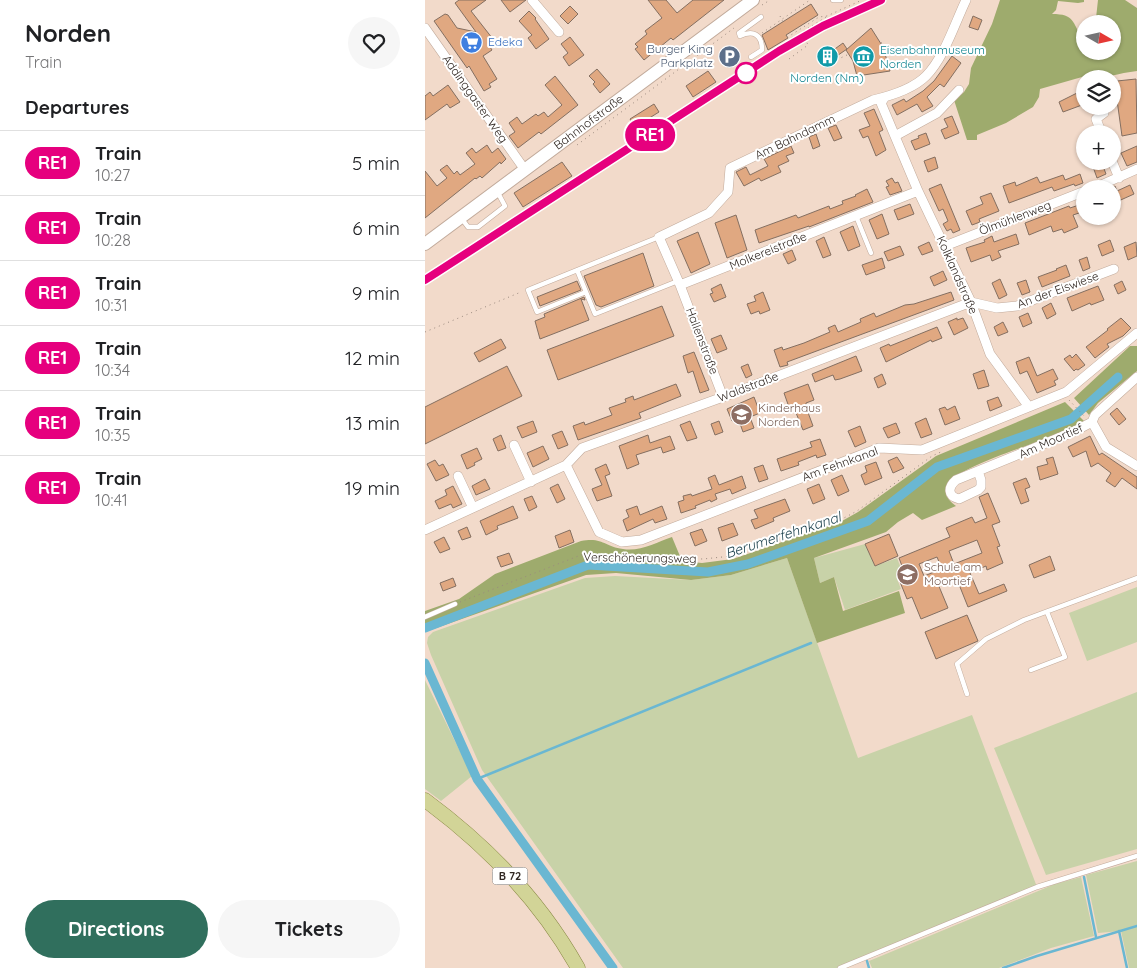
<!DOCTYPE html>
<meta charset="utf-8">
<style>
:root{--surface:#fff;--page:#f6f6f6;--text:#202124;--muted:#757577;--line:#e0e0e0;--accent:#306f5d}
body{margin:0;font-family:Quicksand,sans-serif;background:var(--page);color:var(--text);height:100vh;display:flex;flex-direction:column;font-size:19px;white-space:nowrap}
*{box-sizing:border-box;margin:0}
p{font-size:16px;color:var(--muted)}
.icon{flex:none;width:28px;height:28px;fill:none;stroke:currentColor;stroke-width:2;stroke-linecap:round;stroke-linejoin:round}
.map{position:relative;flex:1;overflow:hidden}
.drawer{display:flex;flex-direction:column;background:var(--surface);width:425px}
.drawer>*{flex:none}
.badge{padding:0 10px;border-radius:16px;font-size:18px;line-height:32px}
.needle{width:32px;rotate:99deg}
.tools{position:absolute;left:651px;top:15px;display:grid;gap:10px}
.tools a{display:grid;place-items:center;width:45px;height:45px;border-radius:50%;background:var(--surface);box-shadow:0 1px 4px #0004;font-size:25px}
.map>.badge{position:absolute;translate:-50% -50%;box-shadow:0 0 0 2px #fff}
h2{padding:0 25px;font-size:19px;line-height:45px}
.round{display:grid;place-items:center;flex:none;width:52px;height:52px;border-radius:26px;background:var(--page)}
.overview{display:flex;align-items:center;justify-content:space-between;height:85px;padding:0 25px}
h1{font-size:24px;font-weight:700;line-height:38px}
.action{display:flex;gap:10px;margin-top:auto;padding:10px 25px}
.action a{flex:1;height:58px;border-radius:30px;background:var(--accent);color:#fff;font-size:20px;font-weight:700;line-height:58px;text-align:center}
.action a+a{background:var(--page);color:var(--text)}
ul{padding:0;list-style:none}
li{display:flex;align-items:center;gap:15px;height:65px;padding:0 25px;border-top:1px solid var(--line)}
li div{flex:1}
li b{display:block;font-size:19px}
li em{font-style:normal}
li .badge{min-width:55px;font-weight:700;text-align:center}
main{display:flex;flex:1;min-height:0}
.map>svg:first-child{display:block}
</style>
<main>
<section class="drawer">
<div class="overview"><div><h1>Norden</h1><p>Train</p></div><a class="round"><svg class="icon" aria-label="heart" viewBox="0 0 24 24"><path d="M12 20l-8-8c-3-5 5-10 8-4 3-6 11-1 8 4z"/></svg></a></div>
<h2>Departures</h2>
<ul>
<li><span class="badge" style="background:#e6007e;color:#fff">RE1</span><div><b>Train</b><p>10:27</p></div><em>5 min</em></li>
<li><span class="badge" style="background:#e6007e;color:#fff">RE1</span><div><b>Train</b><p>10:28</p></div><em>6 min</em></li>
<li><span class="badge" style="background:#e6007e;color:#fff">RE1</span><div><b>Train</b><p>10:31</p></div><em>9 min</em></li>
<li><span class="badge" style="background:#e6007e;color:#fff">RE1</span><div><b>Train</b><p>10:34</p></div><em>12 min</em></li>
<li><span class="badge" style="background:#e6007e;color:#fff">RE1</span><div><b>Train</b><p>10:35</p></div><em>13 min</em></li>
<li><span class="badge" style="background:#e6007e;color:#fff">RE1</span><div><b>Train</b><p>10:41</p></div><em>19 min</em></li>
</ul>
<div class="action"><a>Directions</a><a>Tickets</a></div>
</section>
<div class="map">
<svg width="712" height="968" viewBox="0 0 712 968">
<rect width="100%" height="100%" fill="#f2daca"/>
<!-- green -->
<path fill="#c8d2a8" d="M 440,544 L 450,566 L 472,558 L 478,573 L 471,576 L 476,589 L 420,610 L 409,577 L 395,583 L 389,558 Z
M 362,558 L 433,758 L 547,715 L 612,887 L 415,968 L 198,968 L 57,770 L 6,655 L 2,643 L 3,637 L 8,632 L 160,578 L 190,576 L 266,580 L 306,575 Z
M 712,587 L 712,642 L 662,661 L 644,613 Z
M 0,680 L 47,776 L 16,801 L 0,789 Z
M 712,692 L 712,849 L 621,875 L 569,748 Z
M 712,861 L 712,968 L 704,968 L 696,931 L 673,933 L 661,875 Z
M 656,877 L 669,936 L 626,948 L 574,968 L 447,968 L 444,961 L 630,884 Z"/>
<!-- forest -->
<path fill="#9eab6d" d="M 575,0 L 659,0 L 659,2 L 653,3 L 633,1 L 631,10 L 627,14 C 650,14 647,22 658,40 L 660,37 L 660,51 L 688,51 L 688,24 L 666,24 L 671,18 L 673,0 L 700,0 L 712,8 L 712,71 C 694,73 678,79 660,79 L 660,81 L 657,77 L 615,89 L 614,97 L 608,107 L 581,123 L 552,135 L 552,140 L 542,140 L 529,100 L 539,92 L 544,84 L 546,68 L 567,24 Z
M 705,346 L 712,346 L 712,371 L 673,403 L 664,415 L 649,398 Z
M 640,402 L 659,421 C 654,424 648,429 643,431 C 619,441 535,465 523,484 C 517,493 524,501 531,506 L 497,520 L 488,513 L 473,522 L 461,532 L 389,558 L 395,583 L 409,577 L 418,611 L 474,591 L 480,613 L 392,643 L 362,558 L 306,575 L 266,580 L 191,573 L 161,575 L 0,632 L 0,611 L 34,599 L 70,574 L 156,541 C 179,537 179,547 198,549 C 215,552 232,542 247,537 L 257,561 L 277,563 L 308,559 L 417,521 L 433,512 L 511,456 Z"/>
<g fill="none" stroke-linecap="round" stroke-linejoin="round">
<!-- stream -->
<path stroke="#6ab7d2" stroke-width="2.5" d="M 52,779 L 386,643
M 659,877 L 671,937
M 694,931 L 702,968
M 442,961 L 444,968
M 578,968 L 612,956 L 712,926"/>
<!-- canal -->
<path stroke="#6ab7d2" stroke-width="9" d="M 0,628 L 163,565 L 283,572 L 323,564 L 443,521 L 512,467 L 646,419 L 693,377
M 0,663 L 52,779 L 188,968"/>
</g>
<!-- building -->
<path fill="#e0a881" stroke="#846f61" fill-rule="evenodd" d="M 34,0 L 61,0 L 46,11 L 71,43 L 65,47 L 67,50 L 58,56 L 72,79 L 64,84 L 66,87 L 59,91 L 44,66 L 42,68 L 9,21 L 20,14 L 23,15 L 32,28 L 51,32 L 30,3 Z
M 76,0 L 101,0 L 85,12 Z
M 223,0 L 241,0 L 252,13 L 268,0 L 299,0 L 248,40 L 246,38 L 219,60 L 210,49 L 213,47 L 210,44 L 222,34 L 220,31 L 237,18 Z
M 386,4 L 393,15 L 361,35 L 363,38 L 343,50 L 337,35 Z
M 145,6 L 153,14 L 143,24 L 135,16 Z
M 104,11 L 111,18 L 110,19 L 124,39 L 111,49 L 103,38 L 107,35 L 94,21 Z
M 548,16 L 557,20 L 553,30 L 544,27 Z
M 446,28 L 458,47 L 465,71 L 432,76 L 428,61 L 421,50 Z
M 145,37 L 159,55 L 144,66 L 138,57 L 143,53 L 136,44 Z
M 418,43 L 422,49 L 400,64 L 396,59 L 398,54 L 404,50 L 407,51 Z
M 527,56 L 536,63 L 519,87 L 515,84 L 502,97 L 508,106 L 497,112 L 492,104 L 472,115 L 467,105 L 479,99 L 481,102 L 498,91 L 509,81 Z
M 172,69 L 185,84 L 175,93 L 168,84 L 170,82 L 164,76 Z
M 283,71 L 291,82 L 268,97 L 261,86 Z
M 130,76 L 153,105 L 116,134 L 114,132 L 93,148 L 84,136 L 90,132 L 84,123 L 92,117 L 97,124 L 111,114 L 113,116 L 119,112 L 123,117 L 137,105 L 120,85 Z
M 711,79 L 712,133 L 697,136 L 692,100 L 694,100 L 692,81 Z
M 23,85 L 35,102 L 25,108 L 22,104 L 0,120 L 0,96 L 5,92 L 8,96 Z
M 652,93 L 657,105 L 638,112 L 634,102 Z
M 229,104 L 234,112 L 210,127 L 205,119 Z
M 449,109 L 458,130 L 454,132 L 461,150 L 451,156 L 443,136 L 438,138 L 434,130 L 445,126 L 439,113 Z
M 527,116 L 534,133 L 520,139 L 516,130 L 523,127 L 519,119 Z
M 411,125 L 417,138 L 409,141 L 403,128 Z
M 501,133 L 505,144 L 490,150 L 486,141 L 494,138 L 493,136 Z
M 391,134 L 395,146 L 388,149 L 384,137 Z
M 62,145 L 67,153 L 73,148 L 81,159 L 76,164 L 75,162 L 57,178 L 55,176 L 51,179 L 50,178 L 0,218 L 0,171 L 12,186 L 22,178 L 15,170 L 22,165 L 29,174 L 32,171 L 35,175 L 50,164 L 41,153 L 47,148 L 51,153 Z
M 366,146 L 369,153 L 361,156 L 364,161 L 353,166 L 356,172 L 336,181 L 334,178 L 319,186 L 311,172 L 321,167 L 325,175 L 343,166 L 339,159 Z
M 712,146 L 712,162 L 702,166 L 696,153 Z
M 510,157 L 513,168 L 503,172 L 499,161 Z
M 666,161 L 676,161 L 681,174 L 672,178 Z
M 137,162 L 147,176 L 98,207 L 89,193 Z
M 655,174 L 658,183 L 650,186 L 649,184 L 629,191 L 627,187 L 584,203 L 578,186 L 590,182 L 591,186 L 612,177 L 615,183 L 638,175 L 640,180 Z
M 467,178 L 470,183 L 473,182 L 477,191 L 465,195 L 461,187 L 464,186 L 461,181 Z
M 516,184 L 535,230 L 528,233 L 526,229 L 522,231 L 518,224 L 523,221 L 518,209 L 514,211 L 504,189 Z
M 705,185 L 709,194 L 689,203 L 688,187 L 690,186 L 692,191 Z
M 442,189 L 448,202 L 384,227 L 384,226 L 334,243 L 330,230 L 371,215 L 373,218 L 404,206 L 405,209 L 418,204 L 417,201 L 431,196 L 430,195 Z
M 566,193 L 574,211 L 554,219 L 555,222 L 547,225 L 541,211 L 558,204 L 555,197 Z
M 660,203 L 660,211 L 648,215 L 653,227 L 639,233 L 637,229 L 628,232 L 626,226 L 604,235 L 600,223 L 644,206 L 645,208 Z
M 485,204 L 489,214 L 473,220 L 469,210 Z
M 457,214 L 464,234 L 452,239 L 444,220 Z
M 311,215 L 322,250 L 302,258 L 290,223 Z
M 428,226 L 435,246 L 423,251 L 415,232 Z
M 273,232 L 285,264 L 266,273 L 252,241 Z
M 591,234 L 594,244 L 573,251 L 576,257 L 567,261 L 565,255 L 546,262 L 541,248 L 560,242 L 559,240 L 567,236 L 569,242 Z
M 399,237 L 406,255 L 398,258 L 391,241 Z
M 685,240 L 689,251 L 677,256 L 673,245 Z
M 504,242 L 508,251 L 497,255 L 493,247 Z
M 711,242 L 712,256 L 703,260 L 699,247 Z
M 475,246 L 479,255 L 463,261 L 459,252 Z
M 367,250 L 371,260 L 363,264 L 358,254 Z
M 218,253 L 229,286 L 176,307 L 171,305 L 159,276 Z
M 662,257 L 665,268 L 658,271 L 654,260 Z
M 457,258 L 460,268 L 441,275 L 437,265 Z
M 641,265 L 645,276 L 617,287 L 613,277 L 632,270 L 631,269 Z
M 518,271 L 522,280 L 509,286 L 505,277 Z
M 575,279 L 582,295 L 574,299 L 567,283 Z
M 601,280 L 605,292 L 597,295 L 592,283 Z
M 152,281 L 156,290 L 115,306 L 112,297 Z
M 697,281 L 701,290 L 693,294 L 689,285 Z
M 296,284 L 301,297 L 289,302 L 285,294 L 288,293 L 286,289 Z
M 673,286 L 679,300 L 666,305 L 665,303 L 647,311 L 642,298 Z
M 338,292 L 345,310 L 335,314 L 334,311 L 326,314 L 322,304 L 331,301 L 329,296 Z
M 526,292 L 529,300 L 362,362 L 363,365 L 355,367 L 349,350 L 357,347 L 358,350 L 379,343 L 405,332 L 403,328 L 410,325 L 413,332 L 436,322 L 435,319 L 449,313 L 451,317 L 480,305 L 489,304 Z
M 159,297 L 160,300 L 156,299 L 164,320 L 115,339 L 110,321 L 120,317 L 119,314 Z
M 626,303 L 631,314 L 622,319 L 617,308 Z
M 237,306 L 249,336 L 133,380 L 122,350 Z
M 603,313 L 607,323 L 598,327 L 594,317 Z
M 532,318 L 532,320 L 538,318 L 543,328 L 529,335 L 523,322 Z
M 696,318 L 706,328 L 698,336 L 682,344 L 684,347 L 670,358 L 661,347 L 683,330 L 682,329 Z
M 578,322 L 583,332 L 573,336 L 569,327 Z
M 512,327 L 517,338 L 507,342 L 506,340 L 461,362 L 455,348 L 464,344 L 465,346 Z
M 296,335 L 302,349 L 292,353 L 286,339 Z
M 76,339 L 81,348 L 54,362 L 49,353 Z
M 269,352 L 284,390 L 275,393 L 268,371 L 263,373 L 258,356 Z
M 651,354 L 660,365 L 653,370 L 651,369 L 649,371 L 639,359 L 645,355 L 647,358 Z
M 431,356 L 437,371 L 415,379 L 410,380 L 408,375 L 390,382 L 387,374 Z
M 604,357 L 612,376 L 628,369 L 633,379 L 629,381 L 631,385 L 612,393 L 602,371 L 595,374 L 591,362 Z
M 323,364 L 327,375 L 321,378 L 316,367 Z
M 82,366 L 97,396 L 0,444 L 0,407 Z
M 559,370 L 564,386 L 553,389 L 548,374 Z
M 457,374 L 461,384 L 453,388 L 449,378 Z
M 251,384 L 256,396 L 214,413 L 216,418 L 153,440 L 148,426 L 159,422 L 160,425 L 187,415 L 184,408 L 201,402 L 200,399 L 208,396 L 209,400 Z
M 383,384 L 389,400 L 381,403 L 381,407 L 388,426 L 378,430 L 369,408 L 365,410 L 359,393 Z
M 329,397 L 335,413 L 325,417 L 329,428 L 318,432 L 313,418 L 307,421 L 302,409 Z
M 573,397 L 577,406 L 565,411 L 562,401 Z
M 530,406 L 535,419 L 520,425 L 514,409 L 520,407 L 522,410 Z
M 692,408 L 701,419 L 694,425 L 685,414 Z
M 501,418 L 507,434 L 496,438 L 490,423 Z
M 108,421 L 112,432 L 97,438 L 92,427 Z
M 265,421 L 272,438 L 262,441 L 255,425 Z
M 294,421 L 298,432 L 290,435 L 286,424 Z
M 471,423 L 475,433 L 463,438 L 458,428 Z
M 435,426 L 441,442 L 430,447 L 423,431 Z
M 137,431 L 143,445 L 133,449 L 127,435 Z
M 76,435 L 81,448 L 73,451 L 68,439 Z
M 223,435 L 225,443 L 245,436 L 250,449 L 238,453 L 236,447 L 211,455 L 214,464 L 202,469 L 194,446 Z
M 665,436 L 674,455 L 677,453 L 712,477 L 712,489 L 697,478 L 690,487 L 681,481 L 686,473 L 673,463 L 666,467 L 661,451 L 648,457 L 643,447 Z
M 395,439 L 401,455 L 392,458 L 391,455 L 373,462 L 374,465 L 356,471 L 352,459 L 387,447 L 385,442 Z
M 118,446 L 124,459 L 108,467 L 102,453 Z
M 52,448 L 57,459 L 49,463 L 50,465 L 42,469 L 36,455 Z
M 472,457 L 479,468 L 468,473 L 463,461 Z
M 628,457 L 633,474 L 615,480 L 612,467 L 623,464 L 621,459 Z
M 10,460 L 14,466 L 18,464 L 24,475 L 11,481 L 2,464 Z
M 451,462 L 457,478 L 440,485 L 436,475 L 442,472 L 440,466 Z
M 181,464 L 185,474 L 180,476 L 187,496 L 172,501 L 167,489 L 177,485 L 170,469 Z
M 338,465 L 343,479 L 334,482 L 329,468 Z
M 290,475 L 294,485 L 317,476 L 321,488 L 307,494 L 305,489 L 290,494 L 292,499 L 286,502 L 285,500 L 270,506 L 271,508 L 256,513 L 253,502 L 259,500 L 258,496 L 266,494 L 267,496 L 287,489 L 283,478 Z
M 417,475 L 424,491 L 413,496 L 406,480 Z
M 601,478 L 605,487 L 600,489 L 604,501 L 596,504 L 588,483 Z
M 60,479 L 65,489 L 51,495 L 47,486 Z
M 133,484 L 140,499 L 132,503 L 125,488 Z
M 394,484 L 400,499 L 388,504 L 382,489 Z
M 28,486 L 37,504 L 28,508 L 26,504 L 14,509 L 10,501 L 22,495 L 20,490 Z
M 563,493 L 575,522 L 567,525 L 575,546 L 572,547 L 578,563 L 562,570 L 561,566 L 545,573 L 554,594 L 579,584 L 582,591 L 543,607 L 531,577 L 513,584 L 523,608 L 496,619 L 487,597 L 482,599 L 473,577 L 480,574 L 474,558 L 525,537 L 521,528 L 547,517 L 550,523 L 562,518 L 554,497 ZM 552,540 L 557,553 L 529,564 L 524,551 ZM 512,557 L 517,569 L 499,576 L 494,564 Z
M 107,496 L 112,507 L 104,511 L 99,499 Z
M 360,499 L 365,511 L 348,518 L 349,521 L 330,529 L 326,520 L 333,518 L 329,510 Z
M 88,506 L 93,518 L 72,526 L 73,529 L 61,535 L 55,521 Z
M 212,506 L 215,515 L 237,506 L 242,519 L 230,523 L 228,519 L 202,531 L 198,520 L 204,517 L 201,510 Z
M 308,523 L 313,535 L 297,541 L 293,528 Z
M 42,527 L 46,537 L 37,540 L 33,531 Z
M 277,529 L 282,541 L 270,546 L 265,533 Z
M 145,530 L 149,542 L 134,548 L 130,536 Z
M 464,534 L 473,556 L 450,566 L 440,544 Z
M 19,537 L 25,549 L 15,553 L 9,542 Z
M 84,553 L 88,563 L 76,567 L 72,557 Z
M 625,556 L 630,570 L 609,578 L 604,565 Z
M 28,578 L 31,586 L 18,591 L 15,583 Z
M 542,615 L 553,641 L 511,659 L 500,632 Z"/>
<g fill="none" stroke-linecap="round" stroke-linejoin="round">
<defs>
<path id="lane" d="M 408,0 L 416,0
M 315,36 C 328,30 337,34 337,50 L 326,57
M 315,36 L 314,33 L 336,17
M 431,216 L 446,253
M 37,219 L 43,227 L 53,227 L 80,206 L 72,191
M 234,237 L 103,290 L 112,312 L 161,292 L 170,314 L 253,281
M 152,270 L 161,292
M 0,617 L 30,604
M 606,670 L 640,657 L 622,612
M 542,694 L 532,664 L 561,639 L 599,620 L 712,578
M 415,968 L 612,887 L 712,856"/>
<path id="street" d="M 107,0 L 134,32
M 0,28 L 100,170
M 460,97 L 456,103 L 493,191 L 546,302 L 565,354 L 604,407
M 677,134 L 671,119 L 679,113
M 470,136 L 512,113 L 534,90
M 687,161 L 694,178
M 667,189 L 712,169
M 520,246 L 660,191
M 255,285 L 493,191
M 298,397 L 255,285 L 234,237 L 284,213 L 303,192 L 305,168 L 448,100 C 465,96 488,89 501,76 C 519,58 530,23 541,0
M 667,422 L 681,447 L 712,466
M 89,445 L 106,482
M 141,465 L 174,532 L 197,542 L 216,540 L 454,448 L 497,450 L 641,392 L 712,333
M 553,471 L 556,480 L 556,487 L 553,490 L 534,499 C 522,496 523,487 531,480 L 648,432 L 667,422 L 670,415 L 712,377
M 33,476 L 48,508
M 0,530 L 141,465 L 157,448 L 298,397 L 546,302 L 572,308 L 592,306 L 689,269"/>
<g id="secondary">
<path id="s1" d="M 0,244 L 328,0"/>
</g>
<path id="primary" d="M 0,800 C 61,845 116,902 153,968"/>
</defs>
<!-- lane casing -->
<use href="#lane" stroke="#c2ab9c" stroke-width="5.5"/>
<!-- street casing -->
<use href="#street" stroke="#c2ab9c" stroke-width="10"/>
<!-- secondary casing -->
<use href="#secondary" stroke="#c2ab9c" stroke-width="14"/>
<!-- primary casing -->
<use href="#primary" stroke="#868641" stroke-width="15"/>
<!-- path -->
<path stroke="#9b8a7f" stroke-width="1" stroke-dasharray="1 4" stroke-linecap="butt" d="M 337,5 L 345,0
M 355,16 L 358,22
M 337,33 L 385,0
M 369,37 L 376,33
M 456,43 L 460,42
M 346,52 L 368,37 L 366,35 L 394,17 L 402,16 L 437,0
M 364,59 L 383,45 L 377,32 L 401,17
M 403,64 L 424,54
M 152,145 L 309,28
M 0,332 L 96,292
M 644,400 L 660,417
M 35,602 L 156,555 L 278,559 L 307,556 L 417,519 L 432,511 L 507,456 L 518,451"/>
<!-- lane -->
<use href="#lane" stroke="#fff" stroke-width="4.5"/>
<!-- street -->
<use href="#street" stroke="#fff" stroke-width="9"/>
<!-- secondary -->
<use href="#secondary" stroke="#fff" stroke-width="12"/>
<!-- primary -->
<use href="#primary" stroke="#d2d497" stroke-width="14"/>
<!-- rail -->
<path stroke="#675a52" stroke-width="2.5" stroke-dasharray="9 9" stroke-linecap="butt" d="M 0,280 L 379,36 L 414,18 L 456,0"/>
</g>
<g fill="none" stroke-linecap="round" stroke-linejoin="round">
<defs>
<path id="line" d="M 0,280 L 354,51 L 398,26 L 456,0"/>
</defs>
<!-- line casing -->
<use href="#line" stroke="#fff" stroke-width="11"/>
<!-- line -->
<use href="#line" stroke="#e6007e" stroke-width="8"/>
</g>
<!-- icons -->
<defs>
<symbol id="supermarket-disc" viewBox="-11 -11 22 22"><circle r="9.5" fill="#3f7fe0" stroke="#fff"/><path d="M-6-5.5h2.5l.6 2H6L4.5 2H-2.5L-4.4-4H-6ZM-1.5 3.2a1.3 1.3 0 1 0 .1 0ZM3 3.2a1.3 1.3 0 1 0 .1 0Z" fill="#fff"/></symbol>
<symbol id="parking-disc" viewBox="-11 -11 22 22"><circle r="9.5" fill="#5c6f8a" stroke="#fff"/><path d="M-3.5-5.5H1a3.5 3.5 0 0 1 0 7H-1V5.5H-3.5ZM-1-3.4V-.6H.8a1.4 1.4 0 0 0 0-2.8Z" fill="#fff"/></symbol>
<symbol id="building-disc" viewBox="-11 -11 22 22"><circle r="9.5" fill="#0f9aa8" stroke="#fff"/><path d="M-4-6H4V6H1V3H-1V6H-4ZM-2.5-4.3h1.7v1.8h-1.7ZM.8-4.3h1.7v1.8H.8ZM-2.5-1h1.7V.8h-1.7ZM.8-1h1.7V.8H.8Z" fill="#fff"/></symbol>
<symbol id="museum-disc" viewBox="-11 -11 22 22"><circle r="9.5" fill="#0f9aa8" stroke="#fff"/><path d="M0-6L6-3V-2H-6V-3ZM-5-1h2V3h-2ZM-1-1h2V3h-2ZM3-1h2V3H3ZM-6 4H6V6H-6Z" fill="#fff"/></symbol>
<symbol id="school-disc" viewBox="-11 -11 22 22"><circle r="9.5" fill="#8d6e63" stroke="#fff"/><path d="M0-5L7-2L0 1L-7-2ZM-4 1L0 2.5L4 1V4Q0 6-4 4Z" fill="#fff"/></symbol>
</defs>
<g fill-rule="evenodd">
<use href="#supermarket-disc" x="34" y="30" width="25" height="25"/>
<use href="#parking-disc" x="292" y="44" width="25" height="25"/>
<use href="#building-disc" x="390" y="44" width="25" height="25"/>
<use href="#museum-disc" x="426" y="44" width="25" height="25"/>
<use href="#school-disc" x="304" y="402" width="25" height="25"/>
<use href="#school-disc" x="470" y="562" width="25" height="25"/>
</g>
<!-- markers -->
<circle fill="#fff" stroke="#e6007e" stroke-width="2.5" cx="321" cy="73" r="10"/>
<g text-anchor="middle" stroke-width="4" stroke-linejoin="round" paint-order="stroke">
<!-- shield labels -->
<rect fill="#fff" stroke="#6f6865" stroke-width="1" x="67.5" y="867.5" width="35" height="17" rx="4"/>
<g font-size="11" font-weight="bold" fill="#312823">
<text x="85" y="880">B 72</text>
</g>
<!-- shop labels -->
<g font-size="12" fill="#366cbe" stroke="#fff" text-anchor="start">
<text x="63" y="46">Edeka</text>
</g>
<!-- service labels -->
<g font-size="12" fill="#4e5e75" stroke="#fff" text-anchor="end">
<text x="288" y="53">Burger King<tspan x="288" dy="14">Parkplatz</tspan></text>
</g>
<!-- culture labels -->
<g font-size="12" fill="#0d838f" stroke="#fff" text-anchor="start">
<text x="455" y="54">Eisenbahnmuseum<tspan x="455" dy="14">Norden</tspan></text>
<text x="402" y="82" text-anchor="middle">Norden (Nm)</text>
</g>
<!-- street labels -->
<g font-size="12" fill="#312823" stroke="#fff">
<text transform="translate(50 99) rotate(55)" y="4">Addinggaster Weg</text>
<text dy="4" stroke="none"><textPath href="#s1" startOffset="204">Bahnhofstraße</textPath></text>
<text transform="translate(370 137) rotate(-26)" y="4">Am Bahndamm</text>
<text transform="translate(590 218) rotate(-21)" y="4">Ölmühlenweg</text>
<text transform="translate(343 251) rotate(-22)" y="4">Molkereistraße</text>
<text transform="translate(532 275) rotate(66)" y="4">Kolklandstraße</text>
<text transform="translate(633 290) rotate(-20)" y="4">An der Eiswiese</text>
<text transform="translate(277 341) rotate(69)" y="4">Hallenstraße</text>
<text transform="translate(323 387) rotate(-21)" y="4">Waldstraße</text>
<text transform="translate(626 441) rotate(-24)" y="4">Am Moortief</text>
<text transform="translate(415 464) rotate(-20)" y="4">Am Fehnkanal</text>
<text transform="translate(215 558) rotate(1)" y="4">Verschönerungsweg</text>
</g>
<!-- education labels -->
<g font-size="12" fill="#785e54" stroke="#fff" text-anchor="start">
<text x="333" y="412">Kinderhaus<tspan x="333" dy="14">Norden</tspan></text>
<text x="499" y="571">Schule am<tspan x="499" dy="14">Moortief</tspan></text>
</g>
<!-- water labels -->
<g font-size="14" font-style="italic" fill="#1e424e" stroke="#fff">
<text transform="translate(358 535) rotate(-18)" y="5">Berumerfehnkanal</text>
</g>
</g>
</svg>
<div class="tools">
<a><svg class="needle" viewBox="-14 -14 28 28"><path d="M0-13l5 13h-10z" fill="#e53935"/><path d="M0 13l5-13h-10z" fill="#757577"/></svg></a>
<a><svg class="icon" aria-label="layers" viewBox="0 0 24 24"><path d="M12 4l9 5-9 5-9-5zM3 14l9 5 9-5"/></svg></a>
<a>+</a>
<a>−</a>
</div>
<b class="badge" style="left:225px;top:135px;background:#e6007e;color:#fff">RE1</b>
</div>
</main>
